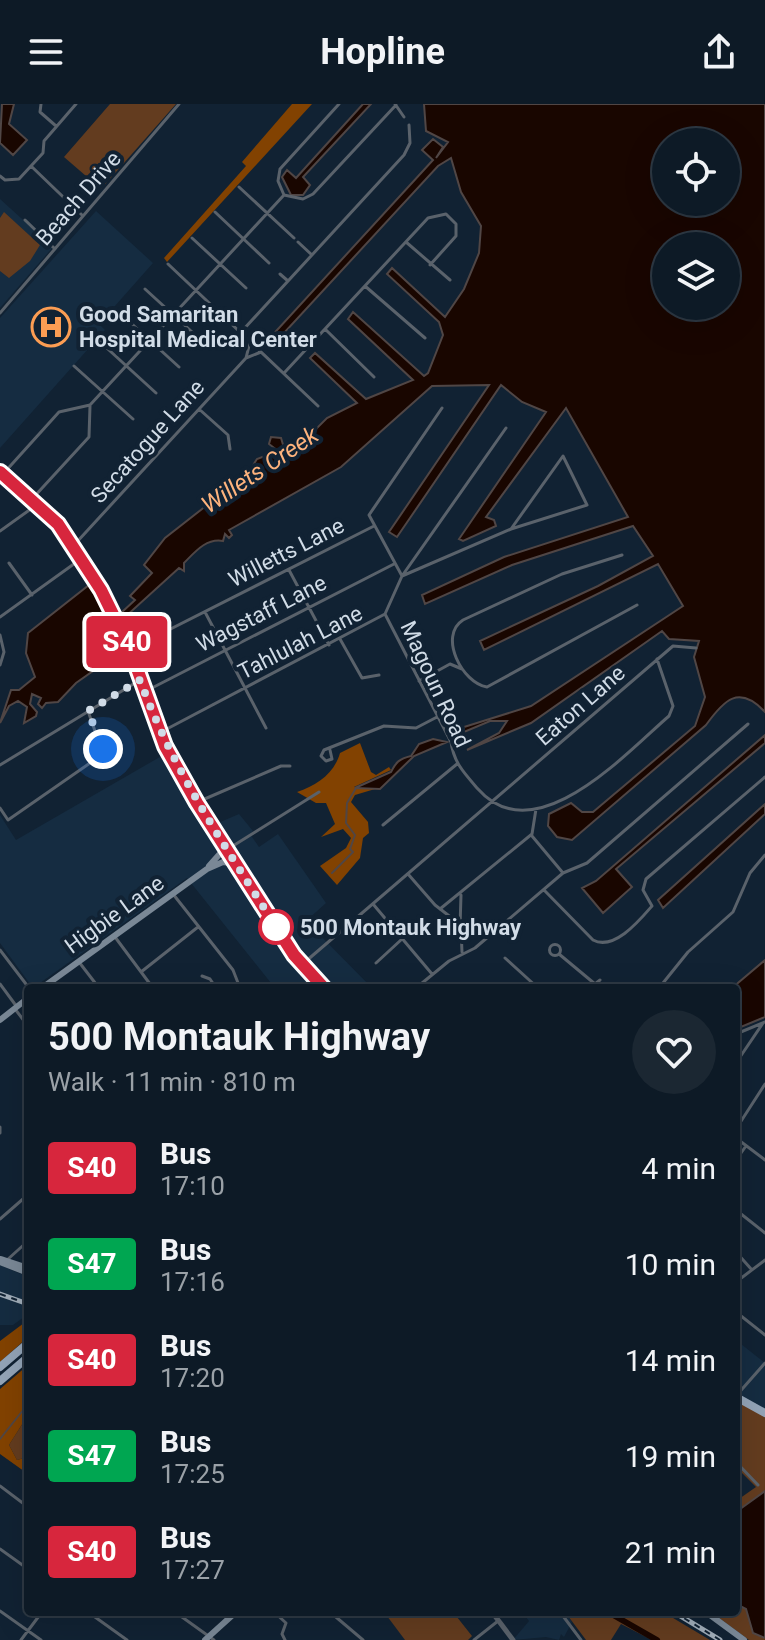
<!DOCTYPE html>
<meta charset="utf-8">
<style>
:root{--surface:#0d1a26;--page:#1b2732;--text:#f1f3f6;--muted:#9aa1a7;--line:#2d3843}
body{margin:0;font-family:Roboto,sans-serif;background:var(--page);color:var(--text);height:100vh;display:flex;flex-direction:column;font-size:30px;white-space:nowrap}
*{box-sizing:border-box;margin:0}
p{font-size:26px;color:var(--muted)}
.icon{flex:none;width:44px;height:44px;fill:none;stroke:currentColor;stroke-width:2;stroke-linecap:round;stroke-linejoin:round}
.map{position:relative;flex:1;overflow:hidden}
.details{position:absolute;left:24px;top:880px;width:716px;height:632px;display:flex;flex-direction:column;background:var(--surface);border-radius:8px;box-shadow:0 8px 32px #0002,0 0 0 2px var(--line)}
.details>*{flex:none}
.badge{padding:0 16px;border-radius:6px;font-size:28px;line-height:52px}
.buttons{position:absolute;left:652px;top:24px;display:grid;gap:16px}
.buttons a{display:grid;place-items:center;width:88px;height:88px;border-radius:50%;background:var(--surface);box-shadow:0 8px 32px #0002,0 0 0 2px var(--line);font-size:40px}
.you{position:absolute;width:40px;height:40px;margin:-20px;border:6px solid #fff;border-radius:50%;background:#1a73e8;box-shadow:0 0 0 12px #1a73e833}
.map>.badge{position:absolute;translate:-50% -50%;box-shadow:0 0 0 4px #fff}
.round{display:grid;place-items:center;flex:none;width:84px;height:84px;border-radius:42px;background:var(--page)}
.overview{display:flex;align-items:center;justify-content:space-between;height:136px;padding:0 24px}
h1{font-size:38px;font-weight:700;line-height:60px}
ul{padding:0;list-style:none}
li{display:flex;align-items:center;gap:24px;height:96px;padding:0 24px}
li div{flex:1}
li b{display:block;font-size:30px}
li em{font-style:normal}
li .badge{min-width:88px;font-weight:700;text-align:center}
header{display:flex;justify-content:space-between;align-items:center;height:104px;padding:0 24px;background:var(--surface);font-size:36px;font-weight:700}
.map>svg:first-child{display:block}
</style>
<header><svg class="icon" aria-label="menu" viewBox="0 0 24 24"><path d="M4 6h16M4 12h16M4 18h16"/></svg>Hopline<svg class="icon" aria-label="share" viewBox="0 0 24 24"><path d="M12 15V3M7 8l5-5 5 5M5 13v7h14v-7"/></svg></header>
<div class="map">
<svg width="765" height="1536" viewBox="0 0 765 1536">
<rect width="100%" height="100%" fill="#123"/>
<!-- built -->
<path fill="#152c41" d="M 0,95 L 53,143 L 0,204 Z
M 96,107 L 153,159 L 99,220 L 105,226 L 0,344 L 0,214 Z
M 165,650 L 200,715 L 210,708 L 218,719 L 239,710 L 253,727 L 250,730 L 259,743 L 278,730 L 326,799 L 306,817 L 372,884 L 275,884 L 187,774 L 33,884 L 0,839 L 0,711 L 16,736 Z
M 0,1161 L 28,1173 L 28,1210 L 13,1221 L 0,1221 Z
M 736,1236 L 765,1259 L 765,1312 L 736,1296 Z
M 522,1508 L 565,1508 L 572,1518 L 564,1533 L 561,1530 L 559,1536 L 546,1533 L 513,1536 L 529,1517 Z"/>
<!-- green -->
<path fill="#633c1f" d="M 110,0 L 176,0 L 101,85 L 64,53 Z
M 4,108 L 40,141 L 30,157 L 9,174 L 0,167 L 0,114 Z
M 736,1296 L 765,1312 L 765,1536 L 749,1536 L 711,1508 L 736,1508 L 736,1397 L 756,1383 L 738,1365 L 736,1383 Z
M 28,1311 L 28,1353 L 17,1356 L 9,1341 Z
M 384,1508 L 453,1508 L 472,1532 L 468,1536 L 405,1536 Z
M 565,1508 L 663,1508 L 710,1536 L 652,1536 L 621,1520 L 611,1536 L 586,1536 Z"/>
<!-- forest -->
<path fill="#824201" d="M 292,0 L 312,0 L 167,158 L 164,154 L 246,62 L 242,58 Z
M 360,639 L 371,668 L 376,671 L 389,663 L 391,666 L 354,683 L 375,685 L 355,691 L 351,698 L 368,718 L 369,729 L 363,734 L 360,754 L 337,781 L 320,762 L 346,744 L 351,734 L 343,725 L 321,733 L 335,720 L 326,699 L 316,699 L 297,688 C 317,681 334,670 340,649 Z
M 28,1216 L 28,1233 L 0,1258 L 0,1237 Z
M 28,1261 L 28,1311 L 9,1341 L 17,1356 L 28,1353 L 28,1370 L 0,1350 L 0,1285 Z"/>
<!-- water -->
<path fill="#190600" stroke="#504645" stroke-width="2" fill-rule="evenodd" d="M 2,0 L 14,0 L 9,20 L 27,36 L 13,51 L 0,39 Z
M 363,0 L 371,0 L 303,73 L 310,81 L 303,91 L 291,91 L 282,73 L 287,66 L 296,74 Z
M 424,0 L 765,0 L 765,608 C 739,580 724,596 706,621 L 572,736 L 557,733 L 548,722 L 549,710 L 571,699 L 582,708 L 593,708 L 695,622 L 705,593 L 694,553 L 699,537 L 669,535 L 662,527 L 531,619 L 467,646 L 499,629 L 507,617 L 490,617 L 464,628 L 464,623 L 531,602 L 683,502 L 658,460 L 484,546 L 480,537 L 598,482 L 653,452 L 633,422 L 512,461 L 425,500 L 422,491 L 504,453 L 628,413 L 566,304 L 486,413 L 494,416 L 496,422 L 463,437 L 459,435 L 546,308 L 522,298 L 501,281 L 397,433 L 389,428 L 489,281 L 432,282 L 341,363 L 229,426 L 232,431 L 229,434 L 225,430 L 223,437 C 206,434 195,448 184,459 L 184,467 L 179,464 L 124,514 L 121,509 L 135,496 L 130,492 L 152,469 L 144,461 L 165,434 L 248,369 L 257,355 L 278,347 L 269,340 L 271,333 L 281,334 L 284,344 L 305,336 L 327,314 L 357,299 L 310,254 L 315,249 L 366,295 L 413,276 L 348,215 L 353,208 L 424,272 L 428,269 L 443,231 L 439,218 L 387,170 L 392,164 L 445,213 L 464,185 L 479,149 L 481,122 L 461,88 L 451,54 L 438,62 L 272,242 L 267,237 L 433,56 L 422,46 L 433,35 L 443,43 L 436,54 L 448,38 L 426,27 ZM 666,38 L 726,38 L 726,98 L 666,98 ZM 666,142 L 726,142 L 726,202 L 666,202 Z
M 89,481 L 109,509 L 121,538 L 110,555 L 76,579 L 58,598 L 46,599 L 42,604 L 38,600 L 41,594 L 32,590 L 30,600 L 37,608 L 36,612 L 24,619 L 27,603 L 18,597 L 9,602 L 0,619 L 11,586 L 19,586 L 35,573 L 26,549 L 28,529 Z
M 765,631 L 765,639 L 616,765 L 632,783 L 603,809 L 582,784 L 596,777 Z
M 433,635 L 447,638 L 414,652 L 380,685 L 355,684 L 391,668 C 396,658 399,655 411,652 L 419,640 Z
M 765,700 L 765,710 L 663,804 L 658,796 Z
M 765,856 L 765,913 L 736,925 L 736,884 L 732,884 Z
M 765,1387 L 765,1534 L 753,1529 L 746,1505 L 736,1500 L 736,1408 Z"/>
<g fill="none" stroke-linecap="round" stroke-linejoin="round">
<!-- stream -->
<path stroke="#504645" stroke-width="2" d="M 332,769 L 353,748 L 350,745 L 355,731 L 346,719 L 347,699 L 356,684
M 25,1154 L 28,1154
M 0,1335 L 28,1300"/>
<!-- river -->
<path stroke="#190600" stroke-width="6" d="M 608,1508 L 657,1536"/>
<!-- minor -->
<path stroke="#5a626b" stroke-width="3" d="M 41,0 L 40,8 L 56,22
M 395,0 L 404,13
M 31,62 L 83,112
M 0,72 L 5,76 L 19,75 L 43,49 L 44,37 L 76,0
M 239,83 L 294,134
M 284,91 L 303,95 L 313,90 L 396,1
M 284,91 L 278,77 L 280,65 L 339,0
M 215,108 L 269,159
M 25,116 L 55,145
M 192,134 L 246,184
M 298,138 L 312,151
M 406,138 L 450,176
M 168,160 L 318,302
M 280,170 L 288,177
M 365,182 L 425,234
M 145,185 L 203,238
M 0,209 L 179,0
M 121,210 L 179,263
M 325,225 L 374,273
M 242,227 L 404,51 L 410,39 L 409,21
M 98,236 L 156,289
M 246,254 L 250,238
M 74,262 L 133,315
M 285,268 L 428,114 L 446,110 L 456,120 L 456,132 L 430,161
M 90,301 L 284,91
M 442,304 L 369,411 L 402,472 L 511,425
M 199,305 L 228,331 L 230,345
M 563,352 L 587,401 L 511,425 Z
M 3,370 L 59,308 L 90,301
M 32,395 L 89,333 L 90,302
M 0,427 L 35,402
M 75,440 L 246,254 L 261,248
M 622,451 L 562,470 L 463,516 C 438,532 462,579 487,583 L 637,501
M 9,459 L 32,491
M 289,466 L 329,541
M 205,508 L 266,624
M 385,510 L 451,638 C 454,659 464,669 478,685 C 535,750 626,649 669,612 L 673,602 L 657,555
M 0,513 L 78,457
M 0,531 L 4,548 L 0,561
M 340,535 L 362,574 L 379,571
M 131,545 L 374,422
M 419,577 L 450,560 L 462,565
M 148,586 L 394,460
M 163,627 L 385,510 L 402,472 L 506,324
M 330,646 L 332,655 L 326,657 L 321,652 L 324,646 L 384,622 L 416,624 L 437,613
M 0,661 L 140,576
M 200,697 L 281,662 L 290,662
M 0,704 L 8,716 L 103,650 L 88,607
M 383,721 L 457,660
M 532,732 L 563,769
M 228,745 L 319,688
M 408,770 L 435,801 L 457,818 L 461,825 L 462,848
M 544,786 L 593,836 C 614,847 639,817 652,802 L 643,786 L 646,775 L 765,673
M 173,790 L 233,866 L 240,884
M 373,800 L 432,870
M 440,805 L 532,730 L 536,705
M 460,823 L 461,791
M 115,833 L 153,884
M549.5 846a5.5 5.5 0 1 1 11 0a5.5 5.5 0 1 1-11 0Z
M 0,846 L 29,884
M 559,850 L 595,880
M 505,854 L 538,884
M 79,858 L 99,884
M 305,858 L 673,542 L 696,544
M 376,859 L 402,835
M 141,868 L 198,823
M 202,872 L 210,875 L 216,884
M 0,880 L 17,903
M 416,884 L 449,857 L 475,844 L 563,769 L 587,759 L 748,620
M 590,884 L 600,876
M 659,884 L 688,848 L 733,808 L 750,769 L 765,751
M 15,905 L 28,922
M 736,930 L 765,918
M 736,959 L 763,919
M 0,1023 L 0,1029
M 736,1025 L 765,980
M 736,1034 L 765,1056
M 736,1056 L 746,1042
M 736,1106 L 765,1129
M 0,1115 L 23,1095
M 736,1148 L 752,1166
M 7,1156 L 28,1137
M 736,1178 L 765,1156
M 736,1208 L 765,1231
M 736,1292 L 765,1259
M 736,1358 L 758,1381
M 0,1382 L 28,1403
M 0,1445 L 28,1465
M 0,1507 L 41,1536
M 88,1508 L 127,1536
M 175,1508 L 214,1536
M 274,1508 L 286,1519 L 282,1530 L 285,1536
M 330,1508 L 363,1536
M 560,1508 L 581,1536
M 21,1536 L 42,1508
M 474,1536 L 498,1517"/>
<!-- tertiary -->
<path stroke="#5a626b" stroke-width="5" d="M 492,1508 L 513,1536"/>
<!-- secondary -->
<path stroke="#7a8896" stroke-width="6" d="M 209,762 L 225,744
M 42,884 L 207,765 L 223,758 L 236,760
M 0,916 L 28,894
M 1,1155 L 28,1164
M 0,1158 L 28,1169
M 706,1508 L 744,1536
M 205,1536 L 236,1508"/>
<!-- primary -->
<path stroke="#93a4b7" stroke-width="8" d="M 0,368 L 58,420 L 101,486 L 130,545 L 166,644 L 197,699 L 294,851 L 324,884
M 0,1263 L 28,1239
M 0,1277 L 28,1253
M 736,1293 L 765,1309"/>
<defs>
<path id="rail" d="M 0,1190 L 28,1200
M 674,1508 L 720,1536"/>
</defs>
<!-- rail casing -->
<use href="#rail" stroke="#a0adb9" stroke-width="5"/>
<!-- rail -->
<use href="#rail" stroke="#123" stroke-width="2" stroke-dasharray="6" stroke-linecap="butt"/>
</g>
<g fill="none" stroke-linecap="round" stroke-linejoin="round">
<defs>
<path id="line" d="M 0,368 L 58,420 L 101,486 L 130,545 L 165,642 L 197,699 L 294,851 L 324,884"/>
</defs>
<!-- line casing -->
<use href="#line" stroke="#fff" stroke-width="18"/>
<!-- line -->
<use href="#line" stroke="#d7263d" stroke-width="12"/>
<!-- walk -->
<path stroke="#d1dce7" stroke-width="8" stroke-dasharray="0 14.4" d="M 103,645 L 88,607 L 140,576 C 175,671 223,738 276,823"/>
</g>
<!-- icons -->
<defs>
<symbol id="hospital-ring" viewBox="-11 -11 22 22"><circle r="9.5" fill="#123" stroke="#fc9d53" stroke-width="1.5"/><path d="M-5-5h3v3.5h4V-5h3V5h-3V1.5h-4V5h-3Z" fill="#fc9d53"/></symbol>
</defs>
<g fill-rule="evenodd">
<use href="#hospital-ring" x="29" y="201" width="44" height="44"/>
</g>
<!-- markers -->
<circle fill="#fff" stroke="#d7263d" stroke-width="4" cx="276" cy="823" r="16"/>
<g text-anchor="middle" stroke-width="8" stroke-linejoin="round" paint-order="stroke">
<!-- street labels -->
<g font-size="22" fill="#d1dce7" stroke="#123">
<text transform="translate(78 94) rotate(-49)" y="8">Beach Drive</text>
<text transform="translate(147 337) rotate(-48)" y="8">Secatogue Lane</text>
<text transform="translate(286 448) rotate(-27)" y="8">Willetts Lane</text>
<text transform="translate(261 509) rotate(-27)" y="8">Wagstaff Lane</text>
<text transform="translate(300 538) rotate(-27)" y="8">Tahlulah Lane</text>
<text transform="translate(436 580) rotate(65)" y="8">Magoun Road</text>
<text transform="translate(580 601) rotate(-41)" y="8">Eaton Lane</text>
<text transform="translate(114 810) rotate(-36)" y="8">Higbie Lane</text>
</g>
<!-- poi labels -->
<g font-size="22" font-weight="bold" fill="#d1dce7" stroke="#123" text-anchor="start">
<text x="79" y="218">Good Samaritan<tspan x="79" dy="25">Hospital Medical Center</tspan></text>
</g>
<!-- stop labels -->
<g font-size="22" font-weight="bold" fill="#d1dce7" stroke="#123" text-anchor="start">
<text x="300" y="831">500 Montauk Highway</text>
</g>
<!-- water labels -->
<g font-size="24" font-style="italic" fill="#feb37d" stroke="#123">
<text transform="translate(260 366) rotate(-34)" y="8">Willets Creek</text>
</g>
</g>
</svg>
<div class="buttons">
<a><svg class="icon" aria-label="locate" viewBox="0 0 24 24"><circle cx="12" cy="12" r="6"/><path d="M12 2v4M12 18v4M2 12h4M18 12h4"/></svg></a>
<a><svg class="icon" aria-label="layers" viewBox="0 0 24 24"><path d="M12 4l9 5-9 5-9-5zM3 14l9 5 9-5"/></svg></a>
</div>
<div class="you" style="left:103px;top:645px"></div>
<b class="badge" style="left:127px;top:538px;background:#d7263d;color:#fff">S40</b>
<section class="details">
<div class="overview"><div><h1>500 Montauk Highway</h1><p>Walk · 11 min · 810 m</p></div><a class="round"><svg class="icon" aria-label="heart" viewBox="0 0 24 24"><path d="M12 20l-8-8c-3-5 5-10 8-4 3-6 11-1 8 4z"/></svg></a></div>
<ul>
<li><span class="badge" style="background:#d7263d;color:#fff">S40</span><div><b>Bus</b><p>17:10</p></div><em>4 min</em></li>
<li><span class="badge" style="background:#00a651;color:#fff">S47</span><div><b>Bus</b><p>17:16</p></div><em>10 min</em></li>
<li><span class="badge" style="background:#d7263d;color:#fff">S40</span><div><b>Bus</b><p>17:20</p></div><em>14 min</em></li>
<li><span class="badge" style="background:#00a651;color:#fff">S47</span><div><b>Bus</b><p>17:25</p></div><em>19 min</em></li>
<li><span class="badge" style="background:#d7263d;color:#fff">S40</span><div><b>Bus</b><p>17:27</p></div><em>21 min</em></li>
</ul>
</section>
</div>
